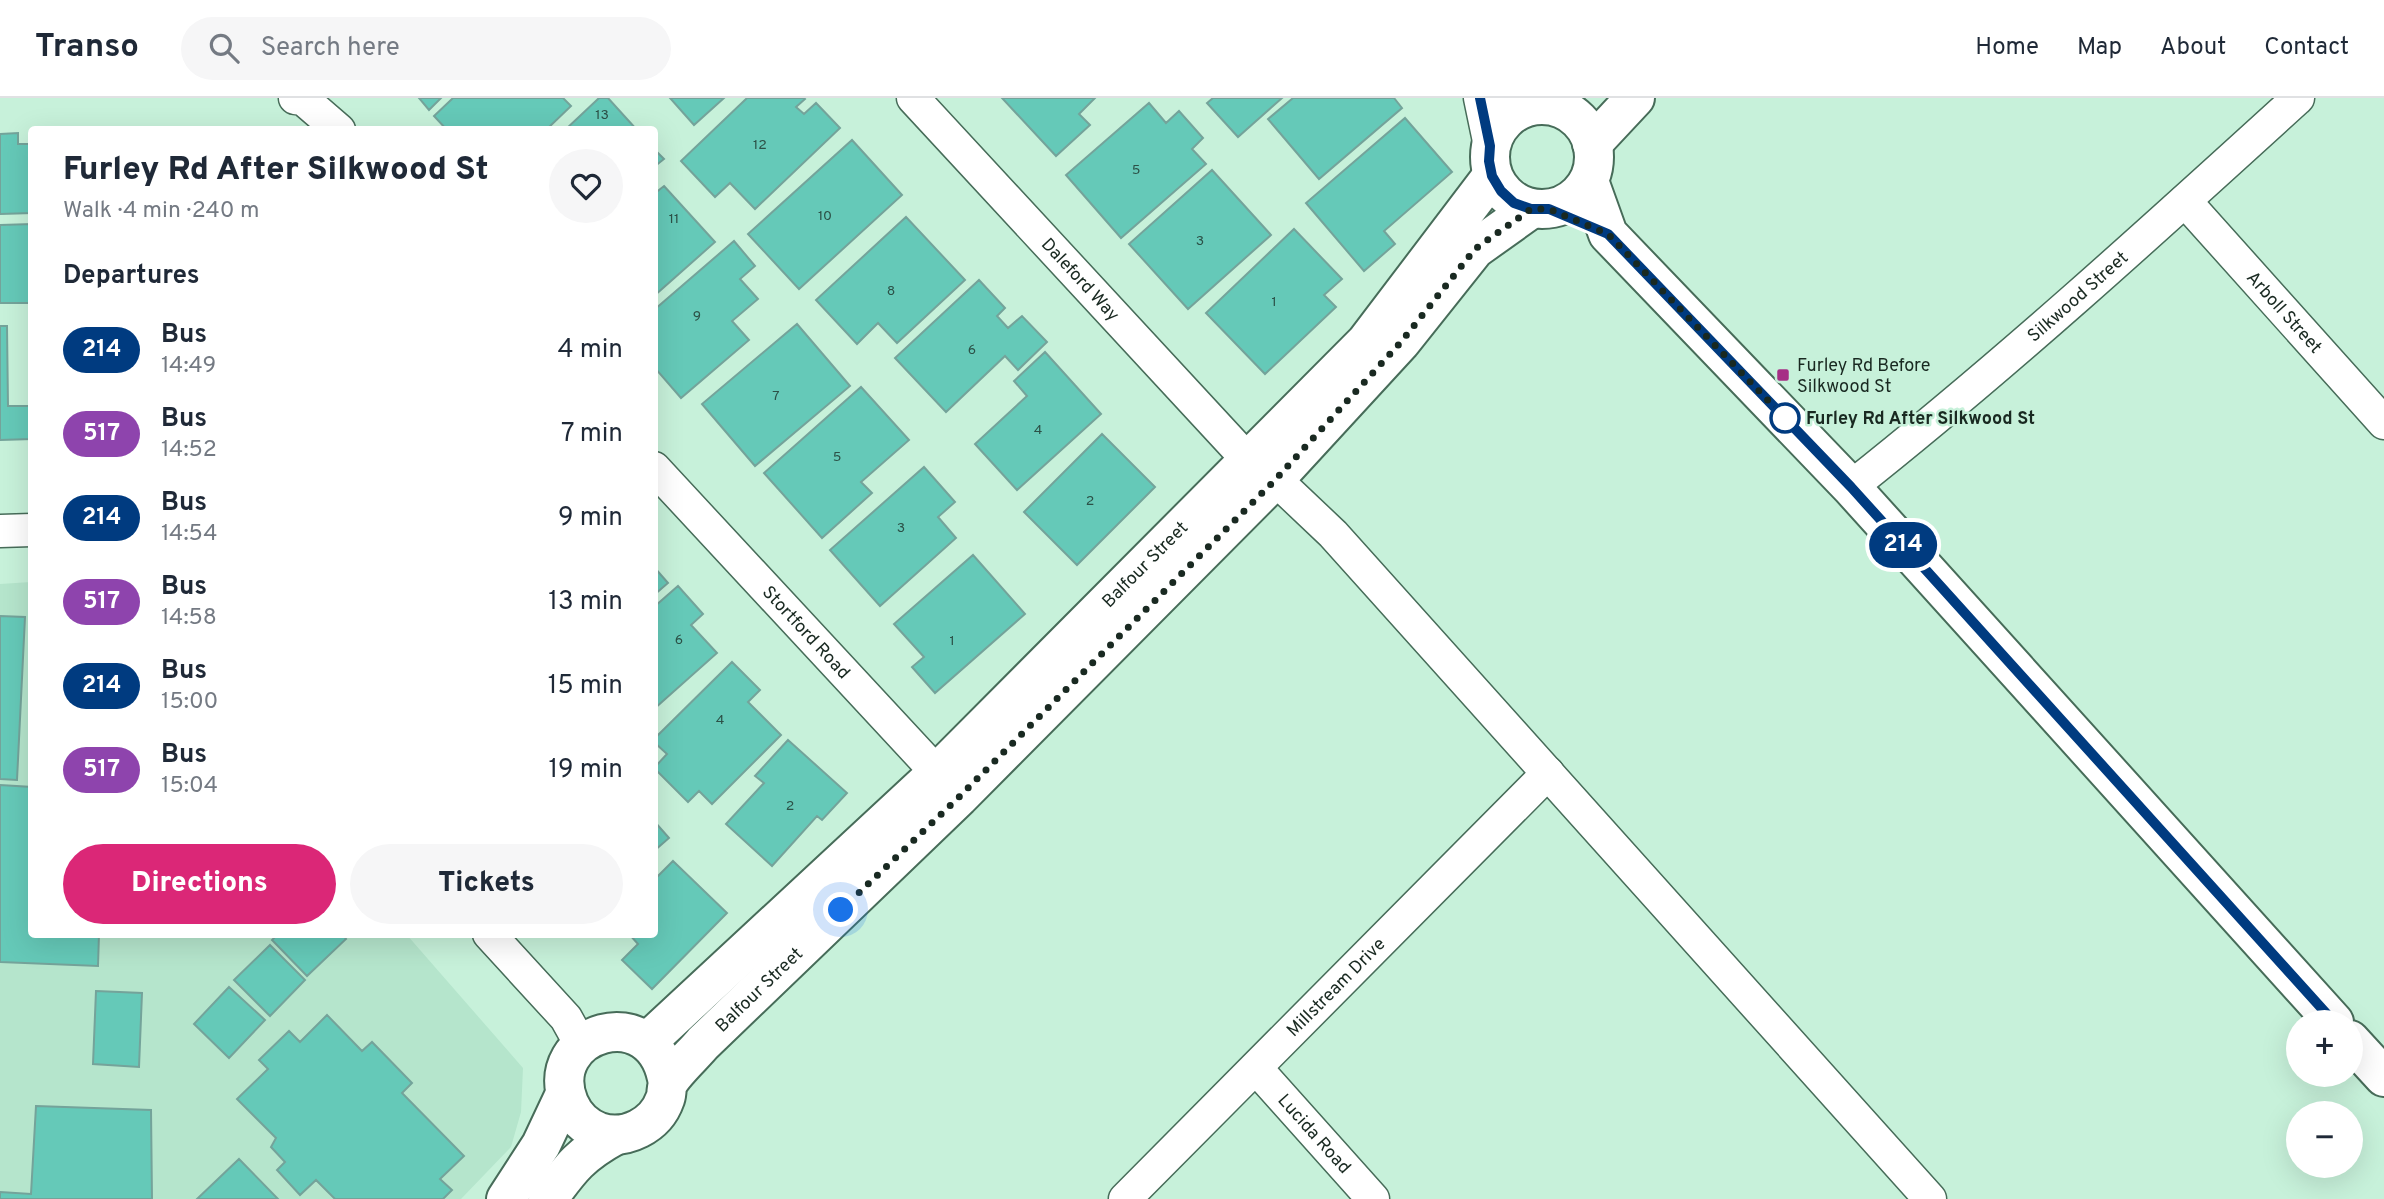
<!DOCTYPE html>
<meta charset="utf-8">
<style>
:root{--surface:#fff;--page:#f6f6f7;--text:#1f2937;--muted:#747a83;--line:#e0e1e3;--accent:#db2777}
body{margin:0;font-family:Overpass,sans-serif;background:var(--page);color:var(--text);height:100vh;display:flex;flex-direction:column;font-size:26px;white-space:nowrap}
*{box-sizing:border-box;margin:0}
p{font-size:23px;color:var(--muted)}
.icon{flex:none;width:38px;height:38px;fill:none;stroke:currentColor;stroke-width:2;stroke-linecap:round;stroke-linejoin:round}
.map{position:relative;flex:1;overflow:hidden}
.drawer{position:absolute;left:28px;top:28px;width:630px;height:812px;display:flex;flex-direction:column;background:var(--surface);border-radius:7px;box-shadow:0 7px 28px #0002}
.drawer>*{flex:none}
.badge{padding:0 14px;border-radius:23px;font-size:24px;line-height:46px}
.tools{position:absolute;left:2286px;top:912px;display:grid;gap:14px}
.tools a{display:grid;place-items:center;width:77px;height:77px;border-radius:50%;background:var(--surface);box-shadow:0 7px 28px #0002;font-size:35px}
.you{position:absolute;width:35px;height:35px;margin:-18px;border:5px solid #fff;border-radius:50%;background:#1a73e8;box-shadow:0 0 0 10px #1a73e833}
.map>.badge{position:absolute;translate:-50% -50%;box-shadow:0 0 0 4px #fff}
h2{padding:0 35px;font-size:26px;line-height:63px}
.round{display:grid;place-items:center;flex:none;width:74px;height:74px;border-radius:37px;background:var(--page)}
.summary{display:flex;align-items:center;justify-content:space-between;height:119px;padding:0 35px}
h1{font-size:33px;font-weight:800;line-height:52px}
.button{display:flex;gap:14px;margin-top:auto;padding:14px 35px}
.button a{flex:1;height:80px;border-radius:42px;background:var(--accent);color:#fff;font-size:28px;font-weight:800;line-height:80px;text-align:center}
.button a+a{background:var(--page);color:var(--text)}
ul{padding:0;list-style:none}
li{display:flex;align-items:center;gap:21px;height:84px;padding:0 35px}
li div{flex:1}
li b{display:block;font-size:26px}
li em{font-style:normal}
li .badge{min-width:77px;font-weight:700;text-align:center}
header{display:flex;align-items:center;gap:42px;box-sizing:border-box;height:98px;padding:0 35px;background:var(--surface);border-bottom:2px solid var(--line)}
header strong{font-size:33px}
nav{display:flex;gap:38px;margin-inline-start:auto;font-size:24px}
.search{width:490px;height:63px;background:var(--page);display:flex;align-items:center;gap:18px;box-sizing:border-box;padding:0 24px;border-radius:38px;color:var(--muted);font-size:26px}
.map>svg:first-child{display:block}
</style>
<header>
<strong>Transo</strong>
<div class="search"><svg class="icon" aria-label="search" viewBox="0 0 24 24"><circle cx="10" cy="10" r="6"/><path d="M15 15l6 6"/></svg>Search here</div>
<nav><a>Home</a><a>Map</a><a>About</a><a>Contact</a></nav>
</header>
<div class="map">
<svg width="2384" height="1101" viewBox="0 0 2384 1101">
<rect width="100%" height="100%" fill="#c7f1da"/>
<!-- built -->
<path fill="#b5e5cc" d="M 31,484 L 32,836 L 407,837 L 523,970 L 521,1014 L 511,1049 L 461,1101 L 0,1101 L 0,486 Z"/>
<!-- building -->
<path fill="#65c9b8" stroke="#74a39a" stroke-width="2" d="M 419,0 L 441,0 L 429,12 Z
M 453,0 L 563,0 L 571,8 L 546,32 L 447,32 L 434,18 Z
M 599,0 L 608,0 L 637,32 L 565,32 Z
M 670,0 L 724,0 L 694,27 Z
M 747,0 L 804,0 L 805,1 L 796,9 L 804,16 L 816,5 L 840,30 L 755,111 L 730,85 L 715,99 L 681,63 Z
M 1002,0 L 1095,0 L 1079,16 L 1090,27 L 1056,58 Z
M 1213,0 L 1282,0 L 1238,39 L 1207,5 Z
M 1293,0 L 1394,0 L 1402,10 L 1319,81 L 1268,21 Z
M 1149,5 L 1166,25 L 1179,13 L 1203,40 L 1192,51 L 1206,66 L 1121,140 L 1066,77 Z
M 1405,20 L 1452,74 L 1384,133 L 1395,146 L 1364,173 L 1306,105 Z
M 18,35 L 18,46 L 32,46 L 32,115 L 0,116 L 0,36 Z
M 852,42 L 902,97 L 799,191 L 748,136 Z
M 654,51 L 664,61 L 654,69 Z
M 1212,72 L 1271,137 L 1188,211 L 1129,146 Z
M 664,88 L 715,144 L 654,198 L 654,96 Z
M 906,119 L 965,182 L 897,245 L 878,225 L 857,246 L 816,202 Z
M 32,126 L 32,205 L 0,205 L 0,127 Z
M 1294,131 L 1342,181 L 1324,197 L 1336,209 L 1265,276 L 1206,215 Z
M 734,143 L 755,168 L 740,181 L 758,201 L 732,223 L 749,242 L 681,300 L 654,269 L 654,212 Z
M 979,182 L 1005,210 L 997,218 L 1008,230 L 1022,218 L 1047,244 L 1018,272 L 1005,258 L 946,314 L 895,260 Z
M 797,226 L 850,288 L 755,368 L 702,306 Z
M 0,228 L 7,228 L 8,308 L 31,308 L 32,341 L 0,342 Z
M 1045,254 L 1101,316 L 1017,392 L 975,346 L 1027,298 L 1014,283 Z
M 861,289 L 909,342 L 861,384 L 872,395 L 822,440 L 764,375 Z
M 1102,336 L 1155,389 L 1077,467 L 1024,414 Z
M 924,369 L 955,404 L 938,419 L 956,440 L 880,508 L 830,452 Z
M 973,457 L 1025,516 L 935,595 L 912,569 L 924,559 L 894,526 Z
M 654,469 L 668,485 L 654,497 Z
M 678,488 L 703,516 L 691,527 L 717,555 L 654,611 L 654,509 Z
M 0,518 L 25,519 L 17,682 L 0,681 Z
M 732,564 L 760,592 L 748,604 L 781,637 L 712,706 L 699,693 L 688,704 L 654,670 L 667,656 L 654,644 L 654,641 Z
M 788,642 L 847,695 L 822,722 L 817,718 L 772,768 L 726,726 L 764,685 L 755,678 Z
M 0,687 L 32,689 L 32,836 L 99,836 L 98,868 L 0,864 Z
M 654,723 L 669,740 L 654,753 Z
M 673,763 L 727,815 L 652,891 L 622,862 L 638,846 L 629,836 L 654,836 L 654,782 Z
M 278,836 L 342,836 L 346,841 L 307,878 L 272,842 Z
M 270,847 L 305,882 L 270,918 L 234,882 Z
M 229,889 L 265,922 L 229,960 L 194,926 Z
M 96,893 L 142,895 L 139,969 L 93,966 Z
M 327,917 L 362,953 L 372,944 L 412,985 L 402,995 L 464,1058 L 440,1081 L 452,1092 L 443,1101 L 335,1101 L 316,1082 L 300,1097 L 277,1072 L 285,1064 L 271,1049 L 276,1040 L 237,1001 L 268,971 L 259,962 L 289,933 L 300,944 Z
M 36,1008 L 151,1012 L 152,1101 L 0,1101 L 0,1094 L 31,1096 Z
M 239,1061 L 278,1101 L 197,1101 Z"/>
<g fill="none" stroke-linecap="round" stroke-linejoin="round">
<defs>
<g id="street">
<path d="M 295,0 L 303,1 L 339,32"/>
<path id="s1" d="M 913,0 L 1247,361"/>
<path d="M 1480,0 L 1490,48"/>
<path d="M 1510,0 L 1530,8"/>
<path id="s2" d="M 2185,103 L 2384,325"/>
<path id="s3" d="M 654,370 L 953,692"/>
<path d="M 1275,381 L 1333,436 L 1930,1101"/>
<path id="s4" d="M 1851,389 C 2005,267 2152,133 2298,0"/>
<path d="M 0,433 L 32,432"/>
<path d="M 489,836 L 566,920 L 581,947"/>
<path id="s5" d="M 1256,970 L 1373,1101"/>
<path id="s6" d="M 1125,1101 L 1548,675"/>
</g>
<g id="secondary">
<circle cx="1542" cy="59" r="52"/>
<path d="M 1592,46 L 1635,0"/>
<path d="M 1589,83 L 1608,136 L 1851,389 L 2334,924"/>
<path d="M 2350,942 L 2384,979"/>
<path id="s7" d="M 647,944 L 937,675 L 1366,244 L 1492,78"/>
<path id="s8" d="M 668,986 C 655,897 540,935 569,1005 C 575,1019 586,1029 599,1034 C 626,1043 656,1027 665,1001 C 667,997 666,990 668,986 C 673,975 695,955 703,945 L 959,699 L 1275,381 L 1401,244 L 1475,151 L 1531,111"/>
<path d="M 506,1101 L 541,1047 L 565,996"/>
<path d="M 548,1101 C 571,1069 581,1056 616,1037"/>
</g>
</defs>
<!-- street casing -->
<use href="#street" stroke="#476c59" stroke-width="35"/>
<!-- secondary casing -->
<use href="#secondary" stroke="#476c59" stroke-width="42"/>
<!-- street -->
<use href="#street" stroke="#fff" stroke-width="32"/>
<!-- secondary -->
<use href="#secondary" stroke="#fff" stroke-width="38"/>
</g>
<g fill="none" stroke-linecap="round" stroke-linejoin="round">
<defs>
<path id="line" d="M 1480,0 L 1490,48 L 1489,63 L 1492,78 L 1501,93 L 1514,105 L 1531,111 L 1549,111 L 1608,136 L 1851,389 L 2334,924"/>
</defs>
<!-- line casing -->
<use href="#line" stroke="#fff" stroke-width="16"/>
<!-- line -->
<use href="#line" stroke="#003b80" stroke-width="10"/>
<!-- walk -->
<path stroke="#192921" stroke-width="7" stroke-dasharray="0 12.6" d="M 841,812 L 959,699 L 1275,382 L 1401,244 L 1475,151 L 1531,111 L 1549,111 L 1608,136 L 1785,320"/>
</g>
<!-- markers -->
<rect fill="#a62e85" stroke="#c7f1da" stroke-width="2.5" x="1776" y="270" width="14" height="14" rx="3.5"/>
<circle fill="#fff" stroke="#003b80" stroke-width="3.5" cx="1785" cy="320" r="14"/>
<g text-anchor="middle" stroke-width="5" stroke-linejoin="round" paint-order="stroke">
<!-- number labels -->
<g font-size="14" fill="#2c5147">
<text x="602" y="21">13</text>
<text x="760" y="51">12</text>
<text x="1136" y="76">5</text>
<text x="825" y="122">10</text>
<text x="674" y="125">11</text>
<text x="1200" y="147">3</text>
<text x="891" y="197">8</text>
<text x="1274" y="208">1</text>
<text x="697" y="222">9</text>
<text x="972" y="256">6</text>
<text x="776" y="302">7</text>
<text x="1038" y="336">4</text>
<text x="837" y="363">5</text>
<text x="1090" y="407">2</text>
<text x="901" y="434">3</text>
<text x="679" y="546">6</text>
<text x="952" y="547">1</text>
<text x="720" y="626">4</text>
<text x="790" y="712">2</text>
</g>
<!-- street labels -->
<g font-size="18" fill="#192921" stroke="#c7f1da">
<text dy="6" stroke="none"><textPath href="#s1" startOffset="247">Daleford Way</textPath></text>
<text dy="6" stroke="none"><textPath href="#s4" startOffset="296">Silkwood Street</textPath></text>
<text dy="6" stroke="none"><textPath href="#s2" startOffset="149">Arboll Street</textPath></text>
<text dy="6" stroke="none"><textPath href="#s7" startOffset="690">Balfour Street</textPath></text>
<text dy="6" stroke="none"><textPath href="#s3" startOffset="224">Stortford Road</textPath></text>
<text dy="6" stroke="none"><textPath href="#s6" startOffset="299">Millstream Drive</textPath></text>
<text dy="6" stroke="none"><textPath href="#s8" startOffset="453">Balfour Street</textPath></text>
<text dy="6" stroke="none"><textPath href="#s5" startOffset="88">Lucida Road</textPath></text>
</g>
<!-- poi labels -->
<g font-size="18" fill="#192921" stroke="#c7f1da" text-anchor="start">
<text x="1797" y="273">Furley Rd Before<tspan x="1797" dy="21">Silkwood St</tspan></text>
</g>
<!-- stop labels -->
<g font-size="18" font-weight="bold" fill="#192921" stroke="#c7f1da" text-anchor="start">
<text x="1806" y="326">Furley Rd After Silkwood St</text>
</g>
</g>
</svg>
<div class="tools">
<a>+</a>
<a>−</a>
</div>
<div class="you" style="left:841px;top:812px"></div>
<b class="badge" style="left:1903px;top:447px;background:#003b80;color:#fff">214</b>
<section class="drawer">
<div class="summary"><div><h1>Furley Rd After Silkwood St</h1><p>Walk · 4 min · 240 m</p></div><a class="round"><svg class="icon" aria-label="heart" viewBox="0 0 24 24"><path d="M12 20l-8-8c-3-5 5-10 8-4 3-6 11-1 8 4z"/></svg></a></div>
<h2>Departures</h2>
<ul>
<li><span class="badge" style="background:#003b80;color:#fff">214</span><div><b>Bus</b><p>14:49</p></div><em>4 min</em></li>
<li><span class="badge" style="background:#8e44ad;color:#fff">517</span><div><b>Bus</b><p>14:52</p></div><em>7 min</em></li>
<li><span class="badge" style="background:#003b80;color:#fff">214</span><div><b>Bus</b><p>14:54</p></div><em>9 min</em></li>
<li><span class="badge" style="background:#8e44ad;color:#fff">517</span><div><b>Bus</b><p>14:58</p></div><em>13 min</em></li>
<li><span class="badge" style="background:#003b80;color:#fff">214</span><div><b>Bus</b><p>15:00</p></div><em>15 min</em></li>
<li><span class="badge" style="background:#8e44ad;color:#fff">517</span><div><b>Bus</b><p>15:04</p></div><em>19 min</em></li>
</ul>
<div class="button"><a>Directions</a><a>Tickets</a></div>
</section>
</div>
